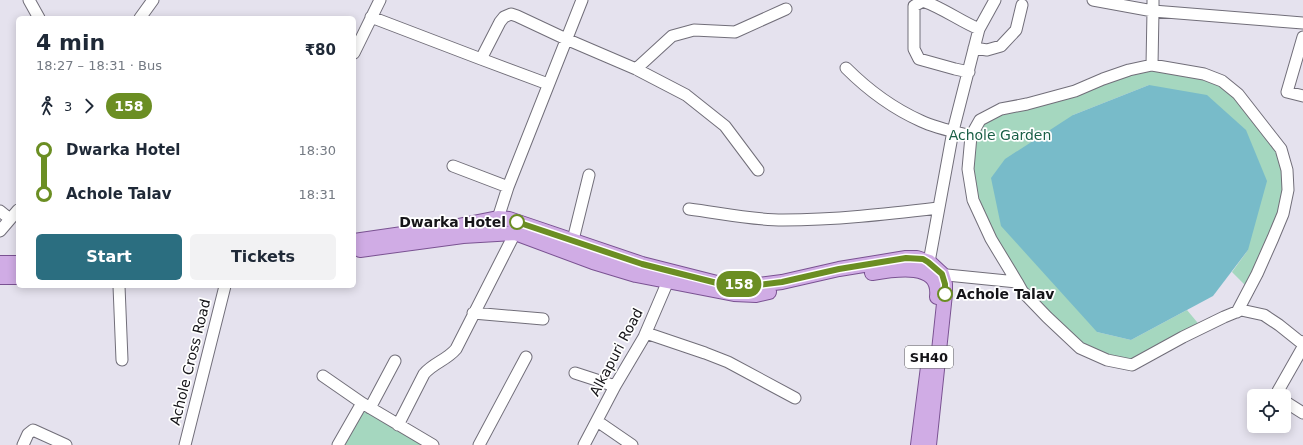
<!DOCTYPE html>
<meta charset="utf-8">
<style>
:root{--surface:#fff;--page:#f2f2f3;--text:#1f2937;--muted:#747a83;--accent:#2b6e80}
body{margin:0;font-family:"DejaVu Sans",sans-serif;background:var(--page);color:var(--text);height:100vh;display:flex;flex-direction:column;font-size:15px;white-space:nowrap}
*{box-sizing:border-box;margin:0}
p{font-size:13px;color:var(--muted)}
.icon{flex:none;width:22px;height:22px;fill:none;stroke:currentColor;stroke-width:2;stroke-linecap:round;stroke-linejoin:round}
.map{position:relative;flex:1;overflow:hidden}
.panel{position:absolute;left:16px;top:16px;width:340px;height:272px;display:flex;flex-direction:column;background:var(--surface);border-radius:6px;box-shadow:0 2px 10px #0003}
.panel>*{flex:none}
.badge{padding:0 8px;border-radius:13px;font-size:14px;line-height:26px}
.controls{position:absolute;left:1247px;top:389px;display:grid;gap:8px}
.controls a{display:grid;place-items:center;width:44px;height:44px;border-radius:6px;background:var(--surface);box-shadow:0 2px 10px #0003;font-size:20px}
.map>.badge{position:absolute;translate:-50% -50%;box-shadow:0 0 0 2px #fff}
.legs{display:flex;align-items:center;gap:6px;height:44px;padding:0 20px;font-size:13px}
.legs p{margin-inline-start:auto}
.summary{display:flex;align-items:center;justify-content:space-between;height:68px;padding:0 20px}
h1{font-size:22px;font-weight:800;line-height:30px}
.action{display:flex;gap:8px;margin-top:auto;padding:8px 20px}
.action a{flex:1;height:46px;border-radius:6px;background:var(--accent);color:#fff;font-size:16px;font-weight:800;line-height:46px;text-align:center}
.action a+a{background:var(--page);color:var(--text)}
ul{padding:0 20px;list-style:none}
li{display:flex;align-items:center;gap:14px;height:44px;font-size:15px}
li i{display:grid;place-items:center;width:6px;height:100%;margin:0 5px;background:currentColor}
li i::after{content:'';width:10px;height:10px;margin:-5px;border:3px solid;border-radius:50%;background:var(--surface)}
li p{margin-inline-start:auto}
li:first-child i{background:linear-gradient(#0000 50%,currentColor 0)}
li:last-child i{background:linear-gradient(currentColor 50%,#0000 0)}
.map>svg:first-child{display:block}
</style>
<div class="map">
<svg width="1303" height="445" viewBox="0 0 1303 445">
<rect width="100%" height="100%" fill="#e5e2ee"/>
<!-- green -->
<path fill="#a5d7bf" d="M 1152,65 L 1222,81 L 1281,149 L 1288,190 L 1247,287 L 1232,272 L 1248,250 L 1149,85 L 1073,115 L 1097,332 L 1131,340 L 1187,310 L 1202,328 L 1132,365 L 1080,348 L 1022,291 L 973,200 L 968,161 L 980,120 Z
M 361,409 L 424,445 L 341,445 Z"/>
<!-- water -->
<path fill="#78bbc9" d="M 1149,85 L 1207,95 L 1246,130 L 1267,181 L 1248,250 L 1213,296 L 1131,340 L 1097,332 L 1001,226 L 991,178 L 1005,159 L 1073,115 Z"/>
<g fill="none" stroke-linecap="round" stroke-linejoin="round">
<defs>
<path id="minor" d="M 29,0 L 39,18
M 995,0 L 979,29 L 953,131 L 927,273 L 1017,282 L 1022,291 L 1047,317 L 1080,348 L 1107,360 L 1132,365 L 1183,337 L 1224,317 L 1241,310 L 1264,315 L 1279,325 L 1299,341 L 1303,342
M 1093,0 L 1153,11 L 1153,0
M 371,17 L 481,59 L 500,22 L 504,17 L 511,14 L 517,16 L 566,39 L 636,69 L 686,95 L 725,126 L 758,170
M 140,18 L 153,0
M 1303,37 L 1287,92 L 1303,96
M 974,48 L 987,50 L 1001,46 L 1016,30 L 1022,5
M 354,53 L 380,0
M 481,59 L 548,84
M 1152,65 L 1153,11 L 1303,23
M 846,68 C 868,90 892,108 921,121 C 936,128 955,132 971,136
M 636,69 L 672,36 L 694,30 L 735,32 L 786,9
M 969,72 L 955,69 L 919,59 L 914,49 L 914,6 L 923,1 C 943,8 960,21 979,29
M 453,166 L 508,187
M 689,209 C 720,213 752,220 783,220 C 835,220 887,214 938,208
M 0,211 L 10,219
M 0,231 L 18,210
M 493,234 L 508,187 L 582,0
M 571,248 L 589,175
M 1017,282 L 991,239 L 973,200 L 968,169 L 971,136 L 980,120 L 1001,109 L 1027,104 L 1075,91 L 1103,79 L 1129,70 L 1152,65 L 1204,74 L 1222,81 L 1238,94 L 1281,149 L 1287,170 L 1288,190 L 1283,214 L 1273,238 L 1257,274 L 1237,312
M 119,286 L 122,360
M 473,313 L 543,319
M 646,333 L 705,353 L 728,362 L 795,398
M 575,373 L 615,386
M 323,376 L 362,403
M 1277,396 L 1278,391 L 1303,347
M 1284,401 L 1303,413
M 370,408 L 395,361
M 597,421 L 632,445
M 398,425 L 424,374 C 433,363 447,360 456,349 L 515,233
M 23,445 L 28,434 L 33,430 L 66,445
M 185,445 L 225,286
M 338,445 L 362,403 L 433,445
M 479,445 L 526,357
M 584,445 L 615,386 L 644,337 L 671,274"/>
<path id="major" d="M 354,241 L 458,226 L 498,218 L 509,219 L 642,264 L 717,283 L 758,285 L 782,282 L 839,269 L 906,258 L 917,258 L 929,262 L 942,274 L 945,284 L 945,294 L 929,445
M 360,250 L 463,236 L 515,233 L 593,262 L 636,275 L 734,294 L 756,295 L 769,292
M 0,263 L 18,263
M 872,273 C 895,269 941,261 937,297
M 0,277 L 18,277
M 918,445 L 929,359"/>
</defs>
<!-- minor casing -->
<use href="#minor" stroke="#716e79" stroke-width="13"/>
<!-- major casing -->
<use href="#major" stroke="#7a5292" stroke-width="16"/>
<!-- minor -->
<use href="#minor" stroke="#fff" stroke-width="11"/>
<!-- major -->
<use href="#major" stroke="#d0ace5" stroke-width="14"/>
</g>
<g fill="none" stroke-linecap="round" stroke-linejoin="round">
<defs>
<path id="line-1" d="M 517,222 L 642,264 L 717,283 L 758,285 L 782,282 L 839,269 L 906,258 L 923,259 L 928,262 L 942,274 L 945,284 L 945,294"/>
</defs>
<!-- line-1 casing -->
<use href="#line-1" stroke="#fff" stroke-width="9"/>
<!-- line-1 -->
<use href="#line-1" stroke="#6b8e23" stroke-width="6"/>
</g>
<!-- markers -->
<g fill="#fff" stroke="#6b8e23" stroke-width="2">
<circle cx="517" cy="222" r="7"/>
<circle cx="945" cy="294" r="7"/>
</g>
<g text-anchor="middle" stroke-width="3.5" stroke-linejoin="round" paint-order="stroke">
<!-- shield labels -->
<rect fill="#fff" stroke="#5b5a5d" stroke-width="1" x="905" y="346" width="48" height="22" rx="3"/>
<g font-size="13" font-weight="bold" fill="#151418">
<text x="929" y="362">SH40</text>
</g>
<!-- park labels -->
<g font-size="14" fill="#1a5f46" stroke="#fff">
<text x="1000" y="140">Achole Garden</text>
</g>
<!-- stop labels -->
<g font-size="14" font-weight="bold" fill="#151418" stroke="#fff" text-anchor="end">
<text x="506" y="227">Dwarka Hotel</text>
<text x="956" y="299" text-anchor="start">Achole Talav</text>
</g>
<!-- street labels -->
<g font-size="14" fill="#151418" stroke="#fff">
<text transform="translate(616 352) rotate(-62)" y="5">Alkapuri Road</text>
<text transform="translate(190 362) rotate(-76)" y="5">Achole Cross Road</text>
</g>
</g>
</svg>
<div class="controls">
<a><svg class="icon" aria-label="locate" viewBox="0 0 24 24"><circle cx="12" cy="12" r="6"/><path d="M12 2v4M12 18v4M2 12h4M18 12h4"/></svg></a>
</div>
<b class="badge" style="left:739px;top:284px;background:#6b8e23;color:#fff">158</b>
<section class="panel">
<div class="summary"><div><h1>4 min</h1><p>18:27 – 18:31 · Bus</p></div><b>₹80</b></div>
<div class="legs"><svg class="icon" aria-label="walk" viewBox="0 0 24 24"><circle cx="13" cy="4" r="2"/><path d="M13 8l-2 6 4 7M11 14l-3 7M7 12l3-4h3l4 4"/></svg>3<svg class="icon" aria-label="forward" viewBox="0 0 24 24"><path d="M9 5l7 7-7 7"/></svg><b class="badge" style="background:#6b8e23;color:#fff">158</b></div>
<ul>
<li><i style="color:#6b8e23"></i><b>Dwarka Hotel</b><p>18:30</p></li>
<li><i style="color:#6b8e23"></i><b>Achole Talav</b><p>18:31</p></li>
</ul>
<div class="action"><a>Start</a><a>Tickets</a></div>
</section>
</div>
